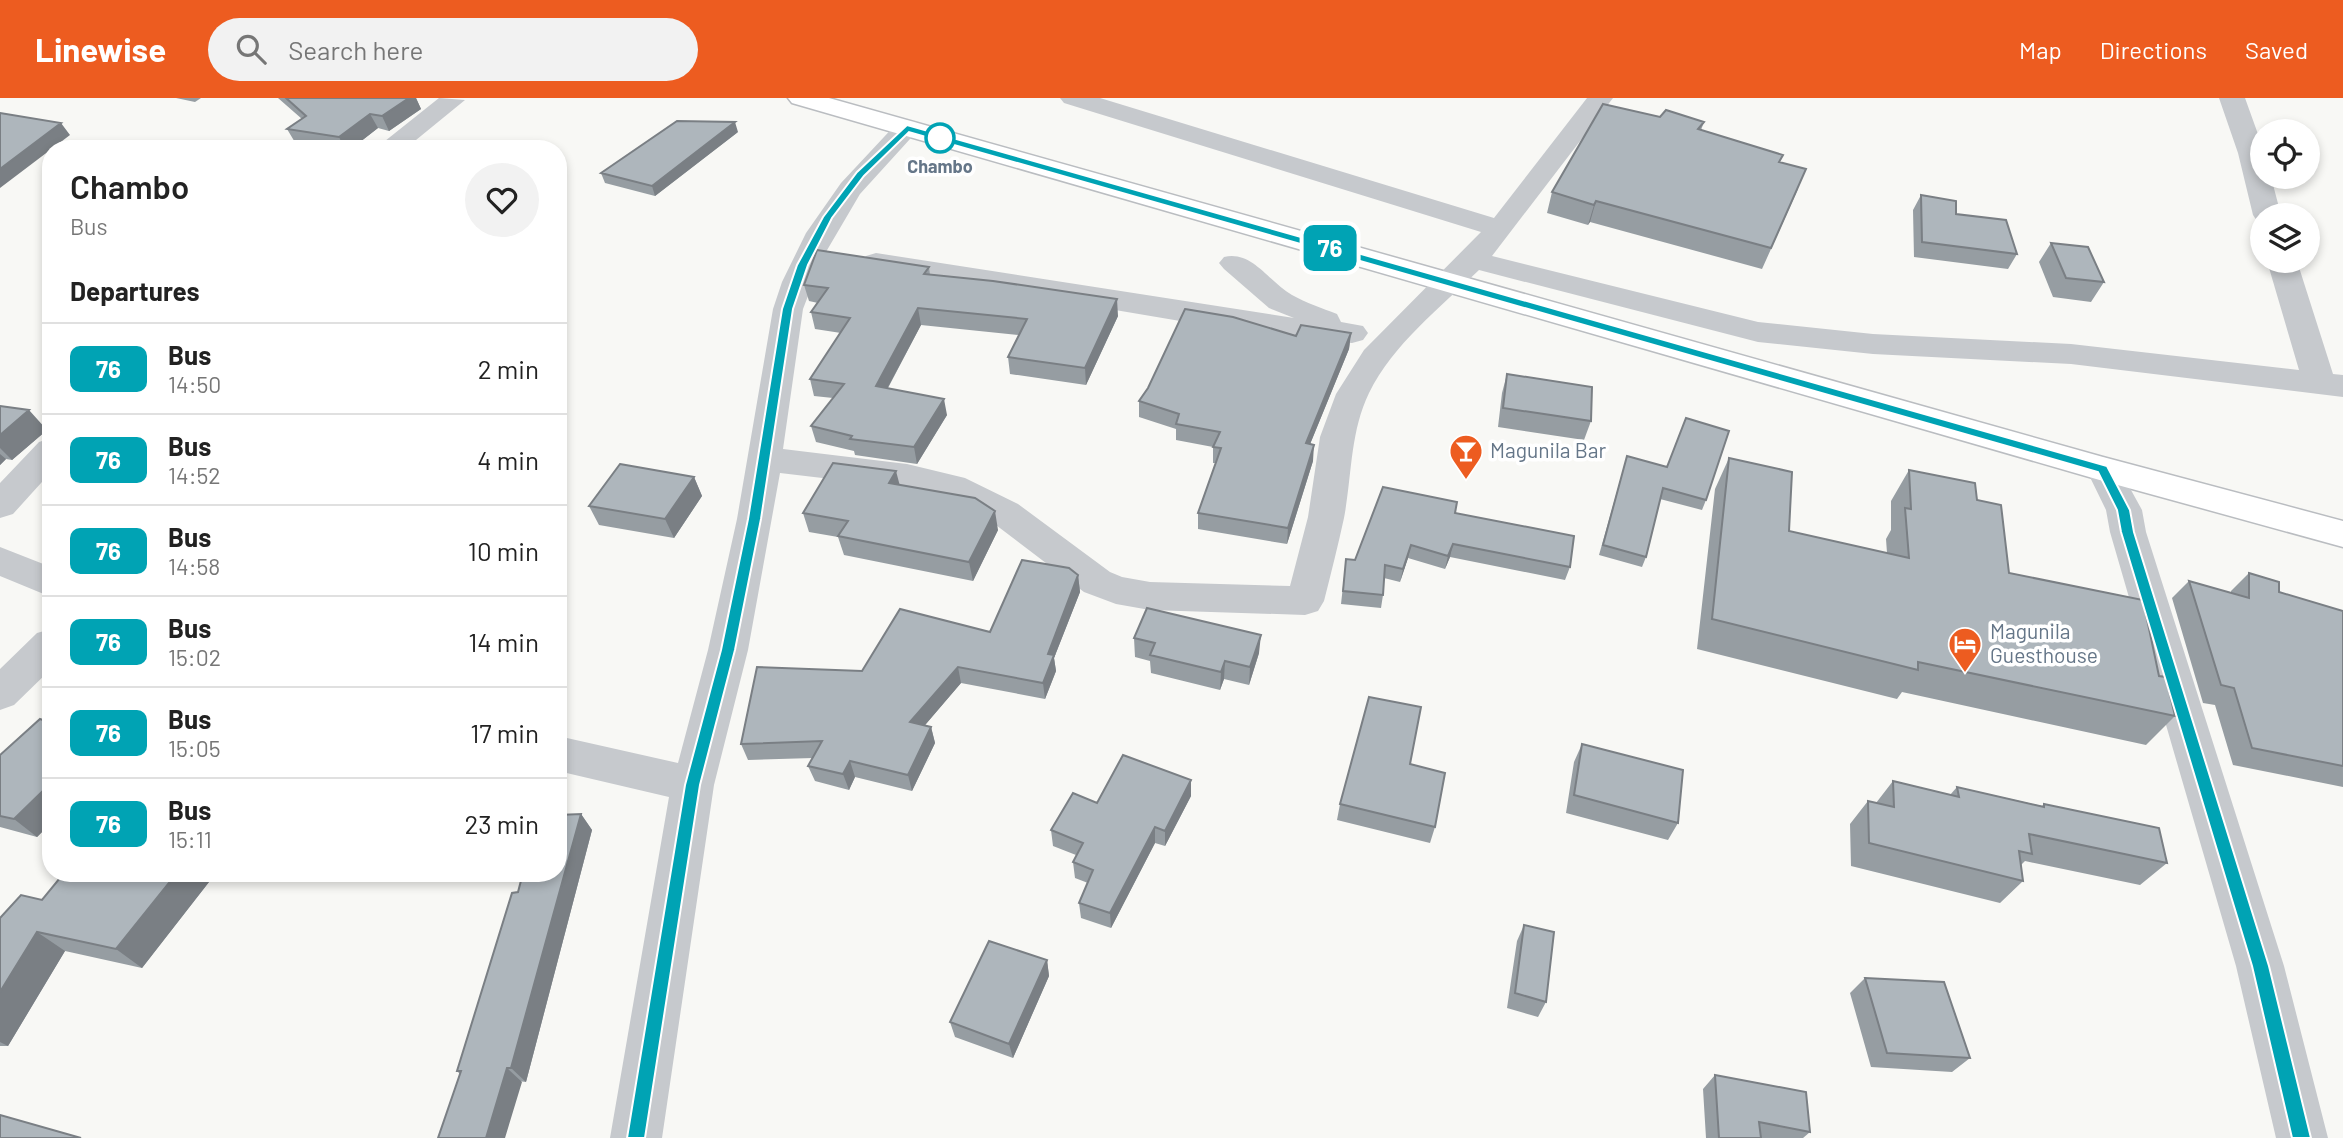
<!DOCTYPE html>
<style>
:root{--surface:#fff;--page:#f2f2f2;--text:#222;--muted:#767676;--line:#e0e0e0;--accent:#ed5c20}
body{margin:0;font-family:Barlow,sans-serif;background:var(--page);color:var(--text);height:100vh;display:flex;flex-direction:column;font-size:26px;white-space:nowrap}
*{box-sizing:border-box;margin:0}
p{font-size:23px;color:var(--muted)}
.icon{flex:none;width:38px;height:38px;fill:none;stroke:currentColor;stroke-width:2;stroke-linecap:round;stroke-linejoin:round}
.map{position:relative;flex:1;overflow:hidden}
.drawer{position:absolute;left:42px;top:42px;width:525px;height:742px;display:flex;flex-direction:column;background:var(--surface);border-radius:28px;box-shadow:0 4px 10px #0003}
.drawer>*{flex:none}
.badge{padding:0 14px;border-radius:10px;font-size:24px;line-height:46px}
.tools{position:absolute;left:2250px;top:21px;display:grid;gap:14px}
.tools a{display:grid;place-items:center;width:70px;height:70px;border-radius:50%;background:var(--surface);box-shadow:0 4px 10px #0003;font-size:35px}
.map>.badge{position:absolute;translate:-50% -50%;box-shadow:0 0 0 4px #fff}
h2{padding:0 28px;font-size:26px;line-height:63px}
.round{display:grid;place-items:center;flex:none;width:74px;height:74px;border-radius:37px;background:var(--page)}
.summary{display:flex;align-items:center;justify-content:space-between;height:119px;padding:0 28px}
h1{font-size:33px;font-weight:600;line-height:52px}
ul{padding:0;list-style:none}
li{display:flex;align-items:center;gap:21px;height:91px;padding:0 28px;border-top:2px solid var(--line)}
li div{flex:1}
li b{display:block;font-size:26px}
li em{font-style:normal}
li .badge{min-width:77px;font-weight:700;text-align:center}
header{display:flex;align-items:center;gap:42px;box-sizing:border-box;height:98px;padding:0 35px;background:var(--accent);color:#fff}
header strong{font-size:33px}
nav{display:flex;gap:38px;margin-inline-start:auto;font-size:24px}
.search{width:490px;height:63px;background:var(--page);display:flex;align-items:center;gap:18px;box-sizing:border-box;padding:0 24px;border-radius:38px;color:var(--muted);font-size:26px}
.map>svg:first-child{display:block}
</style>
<header>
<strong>Linewise</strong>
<div class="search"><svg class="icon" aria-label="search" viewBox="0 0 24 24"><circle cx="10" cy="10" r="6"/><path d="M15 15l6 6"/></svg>Search here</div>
<nav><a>Map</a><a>Directions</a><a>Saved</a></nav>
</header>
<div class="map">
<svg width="2343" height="1040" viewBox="0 0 2343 1040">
<rect width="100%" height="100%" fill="#f8f8f5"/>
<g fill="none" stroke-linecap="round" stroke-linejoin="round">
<defs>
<path id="highway" d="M 788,0 L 829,0 L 2103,359 L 2343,423 L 2343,449 L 2103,383 L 792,5 Z"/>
</defs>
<!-- highway casing -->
<use href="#highway" stroke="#babdc1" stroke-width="3"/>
<!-- street -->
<path fill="#c6c9cd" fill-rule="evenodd" d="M 439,0 L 465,2 L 405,51 L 375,51 Z
M 1060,0 L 1100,0 L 1494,120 L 1587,0 L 1613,0 L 1492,158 L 1758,224 L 1873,236 L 2071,246 L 2299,272 L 2267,163 L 2297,163 L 2333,276 L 2343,277 L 2343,299 L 2071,266 L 1873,256 L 1758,244 L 1479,172 C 1440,210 1393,246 1369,295 C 1350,334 1352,378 1344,420 C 1338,448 1331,475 1324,503 L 1318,513 L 1305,517 L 1150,512 L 1116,506 L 1084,494 L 992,424 L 943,399 L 907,390 L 780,375 L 748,552 L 714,687 L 662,1040 L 610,1040 L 669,699 L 558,673 L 558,638 L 678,665 L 708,552 L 737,421 L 773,211 L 782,184 L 806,135 L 841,85 L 898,24 L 907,22 L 916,24 L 920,30 L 860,96 L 823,159 L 803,211 L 783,351 L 907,366 L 965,380 L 1018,406 L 1110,474 L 1122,479 L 1150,484 L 1290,488 L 1308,419 L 1320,339 L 1336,296 L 1364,252 L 1481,134 L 1064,5 Z
M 2219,0 L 2245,0 L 2263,50 L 2263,79 L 2271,79 L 2281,117 L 2263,117 L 2263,124 L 2257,123 L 2253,117 L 2238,55 Z
M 876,155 L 1294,220 L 1269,210 L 1224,171 L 1219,165 L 1224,159 C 1252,152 1269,184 1292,197 C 1306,205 1322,210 1337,216 L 1341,224 L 1363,228 L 1368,235 L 1363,242 L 1352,245 L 1269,238 L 866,170 L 861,164 L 866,158 Z
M 51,340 L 51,374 L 13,416 L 0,420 L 0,385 L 39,344 Z
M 2103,359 L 2115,363 L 2142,412 L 2146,434 L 2284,868 L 2328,1040 L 2276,1040 L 2236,868 L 2110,434 L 2106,412 L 2086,371 L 2091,363 Z
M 0,449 L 51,469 L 51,499 L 0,478 Z
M 51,531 L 51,571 L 14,607 L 0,612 L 0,571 L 37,535 Z"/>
<!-- highway -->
<use href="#highway" fill="#fff" fill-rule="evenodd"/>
</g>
<!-- wall -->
<path fill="#969da2" d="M 176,0 L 201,0 L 195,4 Z
M 278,0 L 416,0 L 421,11 L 389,33 L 378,30 L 351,51 L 325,51 L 296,46 L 287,31 L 302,21 Z
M 1660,19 L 1704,24 L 1701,32 L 1780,64 L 1798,91 L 1762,171 L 1590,124 L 1588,127 L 1547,115 L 1552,94 Z
M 738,34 L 655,98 L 605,85 L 601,75 Z
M 1921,97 L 1956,116 L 2017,156 L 2008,171 L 1914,159 L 1913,112 Z
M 2051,145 L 2104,184 L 2091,204 L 2053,199 L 2039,164 Z
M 929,169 L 930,177 L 1118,218 L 1086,287 L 1010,276 L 1008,259 L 1019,237 L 921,227 L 888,290 L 947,317 L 917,366 L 855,357 L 854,353 L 816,344 L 811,328 L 833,300 L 814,298 L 810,281 L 841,235 L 815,231 L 811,214 L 818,205 L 809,203 L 804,187 Z
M 1351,235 L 1349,251 L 1310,346 L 1313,363 L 1287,446 L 1198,431 L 1198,415 L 1216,365 L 1213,365 L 1213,349 L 1176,342 L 1176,331 L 1139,319 L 1139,303 L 1296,238 Z
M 1507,276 L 1591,323 L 1584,342 L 1498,329 L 1502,295 Z
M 0,308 L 47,332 L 12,362 L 6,361 L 0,367 Z
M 1627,358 L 1706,402 L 1702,412 L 1660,401 L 1646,459 L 1642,469 L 1599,457 Z
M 1729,360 L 1789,433 L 1887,455 L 1886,441 L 1891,432 L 1891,403 L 1909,372 L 1977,402 L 2009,475 L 2159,578 L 2175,618 L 2146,647 L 1902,594 L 1897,601 L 1697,551 L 1715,391 Z
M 694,379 L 702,398 L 674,440 L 599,427 L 589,408 Z
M 900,387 L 998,432 L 973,483 L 844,457 L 838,439 L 809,434 L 803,415 Z
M 1455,415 L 1570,469 L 1565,482 L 1450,459 L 1445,471 L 1408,460 L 1400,484 L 1384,480 L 1383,497 L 1381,510 L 1341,506 L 1346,461 L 1355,462 Z
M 2249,475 L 2279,494 L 2343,513 L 2343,689 L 2233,667 L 2215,607 L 2203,605 L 2172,500 L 2189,483 L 2231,495 L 2231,493 Z
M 1078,477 L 1080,494 L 1054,560 L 1056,573 L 1045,601 L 961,585 L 925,627 L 931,629 L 935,645 L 912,693 L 855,679 L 849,692 L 815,683 L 808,668 L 813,660 L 748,662 L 741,646 L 862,573 L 990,534 Z
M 1134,540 L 1259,555 L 1249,587 L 1224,581 L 1220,592 L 1151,575 L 1150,563 L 1135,559 Z
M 51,625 L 51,725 L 37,739 L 0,729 L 0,657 Z
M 1582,646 L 1678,725 L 1668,742 L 1566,715 L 1574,664 Z
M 1410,666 L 1435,729 L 1430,745 L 1337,722 L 1340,706 Z
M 1893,683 L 1950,697 L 1957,689 L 2042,708 L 2044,706 L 2167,765 L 2140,787 L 2025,763 L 2021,767 L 2023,783 L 2000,805 L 1851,768 L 1850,726 L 1868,703 L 1876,705 Z
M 1191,698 L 1165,748 L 1155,745 L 1111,830 L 1081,820 L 1079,805 L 1088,785 L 1075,780 L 1073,764 L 1076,757 L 1053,748 L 1051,732 L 1097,705 Z
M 581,716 L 592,732 L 526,984 L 460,976 L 457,973 L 518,794 Z
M 64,775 L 216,775 L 142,870 L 65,853 L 8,948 L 0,948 L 0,820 L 42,802 Z
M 268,775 L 300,775 L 295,782 Z
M 1524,827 L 1546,904 L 1538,919 L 1507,910 L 1517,843 Z
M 1047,862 L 1049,878 L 1013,960 L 955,939 L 950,924 Z
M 1865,880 L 1970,960 L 1952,974 L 1871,969 L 1850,895 Z
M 1715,977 L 1810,1034 L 1803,1040 L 1706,1040 L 1703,991 Z"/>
<!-- shaded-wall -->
<path fill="#7a7f84" d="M 399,0 L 416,0 L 421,11 L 389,33 L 382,18 Z
M 370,16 L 378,30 L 351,51 L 345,51 L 339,39 Z
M 735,24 L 738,34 L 655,98 L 652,88 Z
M 61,25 L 70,37 L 0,90 L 0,71 Z
M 1596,103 L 1590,124 L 1588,127 L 1594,107 Z
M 1117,201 L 1118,218 L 1086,287 L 1085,270 Z
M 918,210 L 921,227 L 880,304 L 876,288 Z
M 1351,235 L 1349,251 L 1304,361 L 1306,345 Z
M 944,301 L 947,317 L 917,366 L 914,349 Z
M 29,312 L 47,332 L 12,362 L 0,350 L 0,337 Z
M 1314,347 L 1313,363 L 1287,446 L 1288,430 Z
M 0,356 L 6,361 L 0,367 Z
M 896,373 L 901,392 L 889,385 Z
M 694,379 L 702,398 L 674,440 L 665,421 Z
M 995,413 L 998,432 L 973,483 L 969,464 Z
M 1453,446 L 1450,459 L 1445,471 L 1448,458 Z
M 1411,447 L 1408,460 L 1400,484 L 1403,471 Z
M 1078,477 L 1080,494 L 1054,560 L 1056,573 L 1045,601 L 1043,585 L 1048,556 Z
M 1261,537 L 1259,555 L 1249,587 L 1250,569 Z
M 1225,563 L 1224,581 L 1220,592 L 1221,574 Z
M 958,569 L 961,585 L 914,640 L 910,624 Z
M 931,629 L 935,645 L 912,693 L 908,677 Z
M 850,663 L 855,679 L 849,692 L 843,676 Z
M 1191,682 L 1191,698 L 1165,748 L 1165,733 Z
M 51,685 L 51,725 L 37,739 L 14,721 Z
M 581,716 L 592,732 L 526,984 L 511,970 Z
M 1155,729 L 1155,745 L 1111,830 L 1110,815 Z
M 177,775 L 216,775 L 142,870 L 116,851 Z
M 287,775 L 300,775 L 295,782 Z
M 37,834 L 65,853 L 8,948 L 0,944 L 0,894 Z
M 1047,862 L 1049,878 L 1013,960 L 1009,946 Z
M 507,970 L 522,984 L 505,1040 L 486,1040 Z"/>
<!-- building -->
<path fill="#aeb6bc" stroke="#7a7f84" stroke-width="2" d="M 286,0 L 409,0 L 382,18 L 370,16 L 339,39 L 287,31 L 306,18 Z
M 1603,6 L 1660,19 L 1666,12 L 1704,24 L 1698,31 L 1783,57 L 1779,64 L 1806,71 L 1771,150 L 1596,103 L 1594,107 L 1552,94 Z
M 0,15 L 61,25 L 0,71 Z
M 677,23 L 735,24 L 652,88 L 601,75 Z
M 1921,97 L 1956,103 L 1956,116 L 2006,122 L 2017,156 L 1922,144 Z
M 2051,145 L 2088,149 L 2104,184 L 2066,180 Z
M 817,152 L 929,169 L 924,176 L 993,183 L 1117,201 L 1085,270 L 1008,259 L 1027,221 L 918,210 L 876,288 L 944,301 L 914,349 L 850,341 L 852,338 L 811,328 L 844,286 L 810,281 L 850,220 L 811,214 L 828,190 L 804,187 Z
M 1185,211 L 1233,219 L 1296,238 L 1301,227 L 1351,235 L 1306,345 L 1314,347 L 1288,430 L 1198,415 L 1221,350 L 1213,349 L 1220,334 L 1176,326 L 1179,316 L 1139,303 L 1148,290 Z
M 1507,276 L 1592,289 L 1591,323 L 1503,310 Z
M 0,308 L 29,312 L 0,337 Z
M 1686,320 L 1729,333 L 1706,402 L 1663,390 L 1646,459 L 1603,447 L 1627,358 L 1667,369 Z
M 1729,360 L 1792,374 L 1789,433 L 1909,460 L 1905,410 L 1911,411 L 1909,372 L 1975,385 L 1977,402 L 2001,407 L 2009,475 L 2143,502 L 2159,578 L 2166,579 L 2175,618 L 1918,564 L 1918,572 L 1712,521 Z
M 833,365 L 896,373 L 889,385 L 975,400 L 995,413 L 969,464 L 838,438 L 848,423 L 803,415 Z
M 620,366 L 694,379 L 665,421 L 589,408 Z
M 1383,389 L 1457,404 L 1455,415 L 1574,438 L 1570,469 L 1453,446 L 1448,458 L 1411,447 L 1403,471 L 1385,467 L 1383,497 L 1343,493 L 1346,461 L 1355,462 Z
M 1022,462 L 1069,470 L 1078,477 L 1048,556 L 1054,557 L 1043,585 L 958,569 L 910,624 L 931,629 L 908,677 L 850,663 L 843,676 L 808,668 L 822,643 L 741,646 L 757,569 L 862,573 L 900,511 L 990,534 Z
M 2249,475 L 2279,484 L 2279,494 L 2343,513 L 2343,668 L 2252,650 L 2234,590 L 2221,587 L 2189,483 L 2249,500 Z
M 1147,510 L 1261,537 L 1250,569 L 1225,563 L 1221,574 L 1150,557 L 1155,545 L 1134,540 Z
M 1369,599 L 1421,609 L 1410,666 L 1445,675 L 1435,729 L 1340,706 Z
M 40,621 L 51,625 L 51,685 L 14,721 L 0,718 L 0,657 Z
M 1582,646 L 1683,672 L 1678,725 L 1574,697 Z
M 1123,657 L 1191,682 L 1165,733 L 1155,729 L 1110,815 L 1079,805 L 1093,772 L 1073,764 L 1083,745 L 1051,732 L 1073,695 L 1097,705 Z
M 1893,683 L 1959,699 L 1957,689 L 2044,709 L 2044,706 L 2159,730 L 2167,765 L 2029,736 L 2032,756 L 2019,753 L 2023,783 L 1869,745 L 1868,703 L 1894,709 Z
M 581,716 L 511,970 L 507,970 L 486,1040 L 438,1040 L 461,973 L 457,973 L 512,795 L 518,794 L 523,775 L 558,775 L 558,717 Z
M 64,775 L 177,775 L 116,851 L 37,834 L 0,894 L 0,820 L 21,797 L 42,802 Z
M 1524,827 L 1554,834 L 1546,904 L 1515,895 Z
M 989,843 L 1047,862 L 1009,946 L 950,924 Z
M 1865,880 L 1944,884 L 1970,960 L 1887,955 Z
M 1715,977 L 1806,994 L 1810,1034 L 1759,1024 L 1761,1040 L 1719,1040 Z
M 0,1017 L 81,1040 L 0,1040 Z"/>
<!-- line -->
<path fill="#00a3b4" stroke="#fff" stroke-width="2" d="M 907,27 L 2107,368 L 2130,412 L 2134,434 L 2269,868 L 2311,1040 L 2292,1040 L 2252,868 L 2121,434 L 2117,412 L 2098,374 L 909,34 L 864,78 L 832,120 L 808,167 L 793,211 L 761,421 L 735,552 L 700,687 L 645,1040 L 627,1040 L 685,687 L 721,552 L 748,421 L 782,211 L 797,167 L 823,119 L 857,74 Z"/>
<!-- icons -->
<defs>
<symbol id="bar-pin" viewBox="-11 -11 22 30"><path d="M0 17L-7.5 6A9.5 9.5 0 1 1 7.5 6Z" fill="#ed5c20" stroke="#fff"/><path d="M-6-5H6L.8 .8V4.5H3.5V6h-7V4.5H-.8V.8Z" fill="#fff"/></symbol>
<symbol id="hotel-pin" viewBox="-11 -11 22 30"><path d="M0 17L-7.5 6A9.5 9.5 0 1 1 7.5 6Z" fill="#ed5c20" stroke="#fff"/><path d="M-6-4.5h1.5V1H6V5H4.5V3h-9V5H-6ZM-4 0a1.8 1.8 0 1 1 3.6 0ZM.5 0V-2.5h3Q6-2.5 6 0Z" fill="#fff"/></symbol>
</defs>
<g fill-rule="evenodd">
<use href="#bar-pin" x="1447" y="334" width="38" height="52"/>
<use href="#hotel-pin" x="1946" y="527" width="38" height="52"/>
</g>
<!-- markers -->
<circle fill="#fff" stroke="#00a3b4" stroke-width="3.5" cx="940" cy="40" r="14"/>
<g text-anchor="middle" stroke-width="7" stroke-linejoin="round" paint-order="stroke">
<!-- far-stop labels -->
<g font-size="18" font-weight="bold" fill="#657688" stroke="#fff">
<text x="940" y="75">Chambo</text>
</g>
<!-- poi labels -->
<g font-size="21" fill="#657688" stroke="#fff" text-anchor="start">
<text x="1490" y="360">Magunila Bar</text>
<text x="1990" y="541">Magunila<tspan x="1990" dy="24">Guesthouse</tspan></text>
</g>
</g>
</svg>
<div class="tools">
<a><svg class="icon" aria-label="locate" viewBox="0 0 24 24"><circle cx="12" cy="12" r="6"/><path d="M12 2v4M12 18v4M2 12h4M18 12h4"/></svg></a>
<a><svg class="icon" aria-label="layers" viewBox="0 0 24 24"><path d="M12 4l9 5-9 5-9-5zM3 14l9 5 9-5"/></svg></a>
</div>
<b class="badge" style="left:1330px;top:150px;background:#00a3b4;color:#fff">76</b>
<section class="drawer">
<div class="summary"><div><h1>Chambo</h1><p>Bus</p></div><a class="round"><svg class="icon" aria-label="heart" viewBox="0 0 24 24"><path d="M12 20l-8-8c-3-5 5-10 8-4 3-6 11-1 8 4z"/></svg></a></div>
<h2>Departures</h2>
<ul>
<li><span class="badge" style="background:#00a3b4;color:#fff">76</span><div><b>Bus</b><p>14:50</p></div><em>2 min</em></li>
<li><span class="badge" style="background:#00a3b4;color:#fff">76</span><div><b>Bus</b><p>14:52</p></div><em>4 min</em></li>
<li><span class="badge" style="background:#00a3b4;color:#fff">76</span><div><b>Bus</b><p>14:58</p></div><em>10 min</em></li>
<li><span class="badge" style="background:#00a3b4;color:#fff">76</span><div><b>Bus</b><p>15:02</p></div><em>14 min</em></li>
<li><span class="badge" style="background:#00a3b4;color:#fff">76</span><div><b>Bus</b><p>15:05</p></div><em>17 min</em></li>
<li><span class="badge" style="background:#00a3b4;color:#fff">76</span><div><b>Bus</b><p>15:11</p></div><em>23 min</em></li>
</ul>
</section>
</div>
